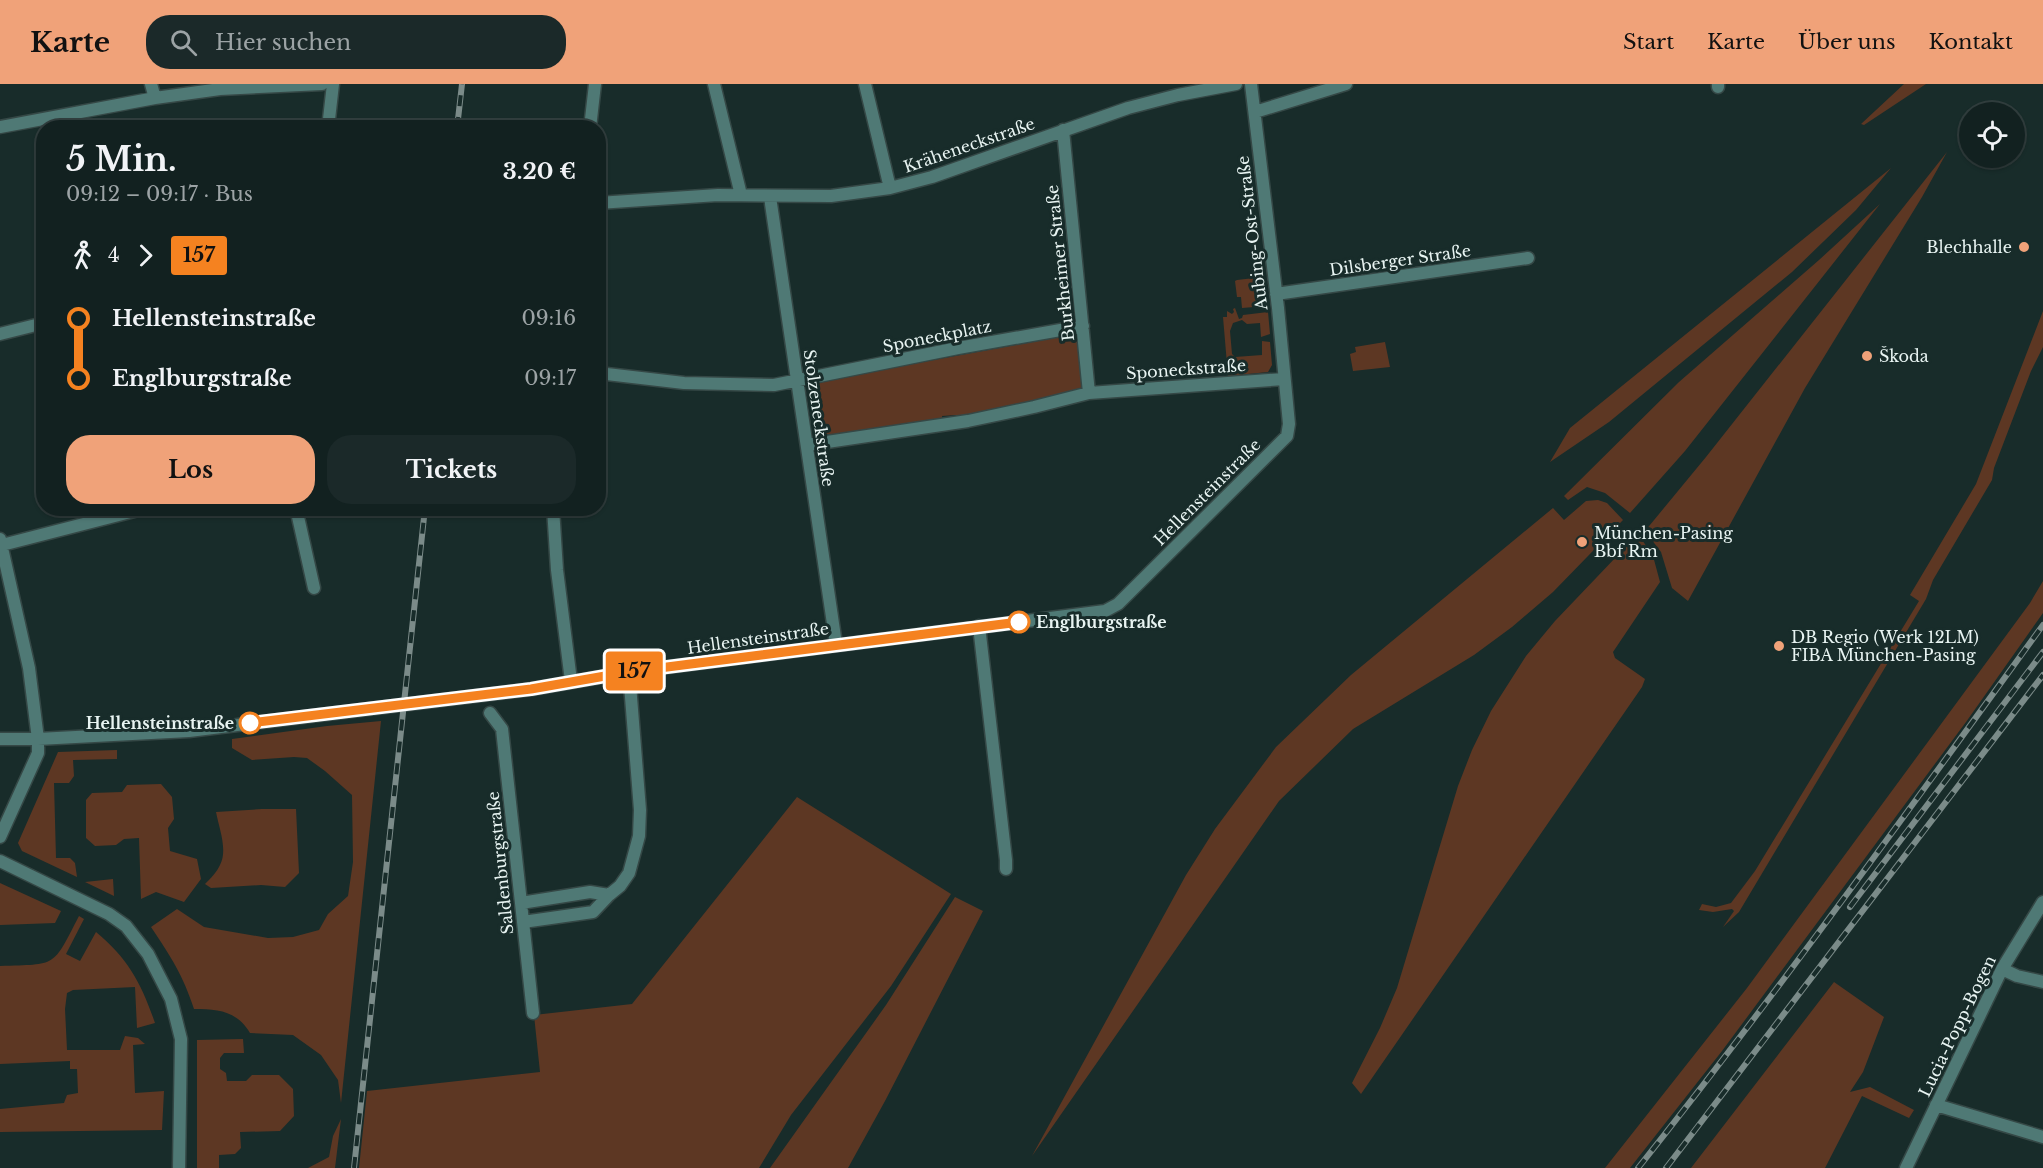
<!DOCTYPE html>
<html lang="de">
<meta charset="utf-8">
<style>
:root{--surface:#122120;--page:#1b2929;--text:#f1f3f6;--muted:#9ca3a5;--line:#313e3e;--accent:#f0a279}
body{margin:0;font-family:"Libre Baskerville",serif;background:var(--page);color:var(--text);height:100vh;display:flex;flex-direction:column;font-size:22px;white-space:nowrap}
*{box-sizing:border-box;margin:0}
p{font-size:20px;color:var(--muted)}
.icon{flex:none;width:33px;height:33px;fill:none;stroke:currentColor;stroke-width:2;stroke-linecap:round;stroke-linejoin:round}
.map{position:relative;flex:1;overflow:hidden}
.drawer{position:absolute;left:36px;top:36px;width:570px;height:396px;display:flex;flex-direction:column;background:var(--surface);border-radius:24px;box-shadow:0 2px 4px #0004,0 0 0 2px var(--line)}
.drawer>*{flex:none}
.badge{padding:0 12px;border-radius:4px;font-size:21px;line-height:39px}
.controls{position:absolute;left:1959px;top:18px;display:grid;gap:12px}
.controls a{display:grid;place-items:center;width:66px;height:66px;border-radius:50%;background:var(--surface);box-shadow:0 2px 4px #0004,0 0 0 2px var(--line);font-size:30px}
.map>.badge{position:absolute;translate:-50% -50%;box-shadow:0 0 0 3px #fff}
.legs{display:flex;align-items:center;gap:9px;height:66px;padding:0 30px;font-size:20px}
.legs p{margin-inline-start:auto}
.headline{display:flex;align-items:center;justify-content:space-between;height:102px;padding:0 30px}
h1{font-size:33px;font-weight:700;line-height:45px}
.primary-button{display:flex;gap:12px;margin-top:auto;padding:12px 30px}
.primary-button a{flex:1;height:69px;border-radius:24px;background:var(--accent);color:#111;font-size:24px;font-weight:700;line-height:69px;text-align:center}
.primary-button a+a{background:var(--page);color:var(--text)}
ul{padding:0 30px;list-style:none}
li{display:flex;align-items:center;gap:21px;height:60px;font-size:22px}
li i{display:grid;place-items:center;width:9px;height:100%;margin:0 8px;background:currentColor}
li i::after{content:'';width:15px;height:15px;margin:-8px;border:4px solid;border-radius:50%;background:var(--surface)}
li p{margin-inline-start:auto}
li:first-child i{background:linear-gradient(#0000 50%,currentColor 0)}
li:last-child i{background:linear-gradient(currentColor 50%,#0000 0)}
header{display:flex;align-items:center;gap:36px;box-sizing:border-box;height:84px;padding:0 30px;background:var(--accent);color:#111}
header strong{font-size:28px}
nav{display:flex;gap:33px;margin-inline-start:auto;font-size:21px}
.search{width:420px;height:54px;background:var(--page);display:flex;align-items:center;gap:15px;box-sizing:border-box;padding:0 21px;border-radius:24px;color:var(--muted);font-size:22px}
.map>svg:first-child{display:block}
</style>
<header>
<strong>Karte</strong>
<div class="search"><svg class="icon" aria-label="search" viewBox="0 0 24 24"><circle cx="10" cy="10" r="6"/><path d="M15 15l6 6"/></svg>Hier suchen</div>
<nav><a>Start</a><a>Karte</a><a>Über uns</a><a>Kontakt</a></nav>
</header>
<div class="map">
<svg width="2043" height="1084" viewBox="0 0 2043 1084">
<rect width="100%" height="100%" fill="#182c2a"/>
<!-- green -->
<path fill="#5d3723" d="M 1904,0 L 1926,0 L 1864,41 L 1861,40 Z
M 1947,68 L 1922,113 L 1805,304 L 1688,517 L 1672,504 L 1661,468 L 1645,447 L 1706,373 Z
M 1891,84 L 1856,126 L 1792,188 L 1609,338 L 1550,378 L 1570,344 Z
M 1880,120 L 1685,367 L 1630,429 L 1605,409 L 1587,403 L 1568,416 L 1564,412 L 1679,298 L 1819,176 Z
M 1263,193 L 1266,222 L 1242,224 L 1241,213 L 1237,213 L 1235,197 L 1237,196 Z
M 1235,224 L 1239,235 L 1242,234 L 1243,231 L 1268,228 L 1270,250 L 1261,253 L 1260,239 L 1247,240 L 1242,236 L 1233,239 L 1230,247 L 1232,270 L 1235,273 L 1262,271 L 1262,257 L 1270,258 L 1272,281 L 1268,288 L 1228,292 L 1223,233 L 1227,233 L 1227,227 L 1232,230 L 1234,228 L 1233,225 Z
M 2043,227 L 2043,263 L 2031,287 L 1994,384 L 1992,396 L 1933,496 L 1926,515 L 1739,828 L 1723,843 L 1734,827 L 1732,825 L 1713,828 L 1699,826 L 1702,820 L 1716,823 L 1731,819 L 1755,787 L 1919,517 L 1910,511 L 1976,400 Z
M 1081,249 L 1085,306 L 957,334 L 956,331 L 942,332 L 942,336 C 912,341 841,359 816,347 L 808,299 Z
M 1385,258 L 1390,283 L 1353,287 L 1350,270 L 1356,268 L 1355,263 Z
M 1598,416 L 1607,419 L 1623,436 L 1553,508 L 1512,543 L 1474,571 L 1353,645 L 1279,717 L 1032,1072 L 1186,791 L 1215,745 L 1276,663 L 1351,591 L 1553,424 L 1564,436 L 1586,417 Z
M 1638,450 L 1653,472 L 1660,498 L 1613,568 L 1615,574 L 1645,595 L 1642,603 L 1361,1010 L 1352,999 L 1380,944 L 1397,904 L 1458,702 L 1472,666 L 1491,627 L 1526,572 L 1555,537 Z
M 2043,497 L 2043,529 L 1966,638 L 1722,967 L 1630,1084 L 1605,1084 L 1747,904 L 2030,519 Z
M 381,637 L 341,1019 L 338,996 L 321,971 L 293,951 L 250,949 C 237,927 218,925 194,925 C 183,891 171,873 151,843 L 177,825 L 204,843 L 268,854 L 293,853 L 319,846 L 328,830 L 348,812 L 353,778 L 352,711 L 325,687 L 307,674 L 294,673 L 252,676 L 232,664 L 232,655 L 327,642 Z
M 117,666 L 117,675 L 73,676 L 74,692 L 69,699 L 54,699 L 56,774 L 70,774 L 75,779 L 77,793 L 22,767 L 18,759 L 58,668 Z
M 161,700 L 172,713 L 174,735 L 168,744 L 170,767 L 197,775 L 201,795 L 184,818 L 156,808 L 141,815 L 139,754 L 124,755 L 116,761 L 95,762 L 86,754 L 86,716 L 92,709 L 122,708 L 127,701 Z
M 797,713 L 951,810 L 891,902 L 791,1031 L 759,1084 L 359,1084 L 367,1007 L 540,988 L 534,931 L 632,920 Z
M 262,725 L 296,725 L 299,789 L 285,803 L 261,801 L 211,804 L 205,800 C 210,795 217,788 220,781 C 228,766 219,744 216,728 Z
M 113,795 L 114,812 L 85,798 Z
M 0,799 L 61,827 L 55,839 L 0,841 Z
M 955,813 L 983,827 L 885,1017 L 848,1084 L 770,1084 L 886,921 Z
M 79,832 L 84,835 L 66,870 L 80,877 L 96,848 C 128,874 142,901 155,939 L 137,944 L 135,903 L 73,906 L 67,909 L 65,925 L 67,966 L 120,966 L 125,952 L 138,954 L 145,960 L 133,961 L 135,1009 L 164,1007 L 162,1046 L 0,1048 L 0,1025 L 64,1019 L 67,1011 L 78,1009 L 77,985 L 70,985 L 70,977 L 0,980 L 0,882 C 58,880 52,884 79,832 Z
M 1834,898 L 1884,933 L 1863,988 L 1850,1008 L 1870,1003 L 1914,1026 L 1909,1034 L 1862,1012 L 1825,1084 L 1691,1084 Z
M 243,955 L 244,969 L 224,969 L 220,974 L 220,985 L 226,989 L 227,997 L 246,997 L 252,991 L 279,991 L 293,1005 L 294,1032 L 280,1047 L 240,1048 L 241,1064 L 235,1070 L 219,1071 L 219,1084 L 197,1084 L 197,956 Z
M 341,1035 L 335,1084 L 308,1084 L 329,1073 L 333,1052 Z"/>
<g fill="none" stroke-linecap="round" stroke-linejoin="round">
<defs>
<path id="minor" d="M 151,0 L 155,14
M 714,0 L 741,111
M 865,0 L 890,104
M 1718,0 L 1718,3
M 1255,28 L 1346,0
M 0,43 L 155,14 L 220,5 L 322,0
M 328,44 L 333,0
M 590,44 L 595,0
M 1063,46 L 1089,309
M 770,113 L 836,560
M 598,119 L 718,111 L 831,112 L 890,104 L 932,93 L 1128,24 L 1178,11 L 1236,0
M 1276,210 L 1528,174
M 0,250 L 44,239
M 598,289 L 684,299 L 774,301 L 958,264 L 1083,242
M 807,361 L 968,337 L 1034,323 L 1089,309 L 1284,295
M 296,424 L 314,504
M 553,424 L 557,486 L 571,597
M 0,455 L 29,584 L 38,655 L 38,669 L 0,753
M 2,461 L 146,424
M 979,542 L 1006,776 L 1006,785
M 490,629 L 502,645 L 533,929
M 0,655 L 38,655 L 189,647 L 532,605 L 629,588 L 1105,527 L 1118,520 L 1287,352 L 1289,340 L 1278,224 L 1251,0
M 0,777 L 109,830 L 126,842 L 148,870 L 171,915 L 181,955 L 179,1084
M 521,819 L 590,808 L 609,811
M 523,838 L 593,828 L 609,811 L 620,802 L 629,789 L 639,752 L 640,726 L 629,588
M 2002,885 L 2017,892 L 2043,898
M 1936,1021 L 2043,1053
M 1906,1084 L 2002,885 L 2043,818"/>
</defs>
<!-- minor casing -->
<use href="#minor" stroke="#354846" stroke-width="15"/>
<!-- minor -->
<use href="#minor" stroke="#4f7975" stroke-width="12"/>
<defs>
<path id="rail" d="M 457,44 L 462,0
M 1850,823 L 2043,568
M 354,1084 L 425,424
M 1638,1084 C 1779,907 1910,724 2043,541
M 1666,1084 L 2043,591"/>
</defs>
<!-- rail casing -->
<use href="#rail" stroke="#7b8b89" stroke-width="6"/>
<!-- rail -->
<use href="#rail" stroke="#182c2a" stroke-width="4" stroke-dasharray="11" stroke-linecap="butt"/>
</g>
<g fill="none" stroke-linecap="round" stroke-linejoin="round">
<defs>
<path id="line-1" d="M 250,639 L 531,605 L 628,588 L 1019,538"/>
</defs>
<!-- line-1 casing -->
<use href="#line-1" stroke="#fff" stroke-width="14"/>
<!-- line-1 -->
<use href="#line-1" stroke="#f58220" stroke-width="9"/>
</g>
<!-- markers -->
<g fill="#f0a279" stroke="#182c2a" stroke-width="2">
<circle cx="2024" cy="163" r="6"/>
<circle cx="1867" cy="272" r="6"/>
<circle cx="1582" cy="458" r="6"/>
<circle cx="1779" cy="562" r="6"/>
</g>
<g fill="#fff" stroke="#f58220" stroke-width="3">
<circle cx="1019" cy="538" r="10"/>
<circle cx="250" cy="639" r="10"/>
</g>
<g text-anchor="middle" stroke-width="6" stroke-linejoin="round" paint-order="stroke">
<!-- street labels -->
<g font-size="16" fill="#e8f4f2" stroke="#182c2a">
<text transform="translate(969 61) rotate(-19)" y="6">Kräheneckstraße</text>
<text transform="translate(1252 149) rotate(-97)" y="6">Aubing-Ost-Straße</text>
<text transform="translate(1400 176) rotate(-8)" y="6">Dilsberger Straße</text>
<text transform="translate(1060 179) rotate(-96)" y="6">Burkheimer Straße</text>
<text transform="translate(937 252) rotate(-11)" y="6">Sponeckplatz</text>
<text transform="translate(1186 285) rotate(-4)" y="6">Sponeckstraße</text>
<text transform="translate(819 334) rotate(82)" y="6">Stolzeneckstraße</text>
<text transform="translate(1207 408) rotate(-45)" y="6">Hellensteinstraße</text>
<text transform="translate(758 554) rotate(-8)" y="6">Hellensteinstraße</text>
<text transform="translate(500 779) rotate(-96)" y="6">Saldenburgstraße</text>
<text transform="translate(1957 942) rotate(-64)" y="6">Lucia-Popp-Bogen</text>
</g>
<!-- poi labels -->
<g font-size="16" fill="#e8f4f2" stroke="#182c2a" text-anchor="start">
<text x="2012" y="169" text-anchor="end">Blechhalle</text>
<text x="1879" y="278">Škoda</text>
<text x="1594" y="455">München-Pasing<tspan x="1594" dy="18">Bbf Rm</tspan></text>
<text x="1791" y="559">DB Regio (Werk 12LM)<tspan x="1791" dy="18">FIBA München-Pasing</tspan></text>
</g>
<!-- stop labels -->
<g font-size="16" font-weight="bold" fill="#e8f4f2" stroke="#182c2a" text-anchor="start">
<text x="1036" y="544">Englburgstraße</text>
<text x="234" y="645" text-anchor="end">Hellensteinstraße</text>
</g>
</g>
</svg>
<div class="controls">
<a><svg class="icon" aria-label="locate" viewBox="0 0 24 24"><circle cx="12" cy="12" r="6"/><path d="M12 2v4M12 18v4M2 12h4M18 12h4"/></svg></a>
</div>
<b class="badge" style="left:634px;top:587px;background:#f58220;color:#111">157</b>
<section class="drawer">
<div class="headline"><div><h1>5 Min.</h1><p>09:12 – 09:17 · Bus</p></div><b>3.20 €</b></div>
<div class="legs"><svg class="icon" aria-label="walk" viewBox="0 0 24 24"><circle cx="13" cy="4" r="2"/><path d="M13 8l-2 6 4 7M11 14l-3 7M7 12l3-4h3l4 4"/></svg>4<svg class="icon" aria-label="forward" viewBox="0 0 24 24"><path d="M9 5l7 7-7 7"/></svg><b class="badge" style="background:#f58220;color:#111">157</b></div>
<ul>
<li><i style="color:#f58220"></i><b>Hellensteinstraße</b><p>09:16</p></li>
<li><i style="color:#f58220"></i><b>Englburgstraße</b><p>09:17</p></li>
</ul>
<div class="primary-button"><a>Los</a><a>Tickets</a></div>
</section>
</div>
